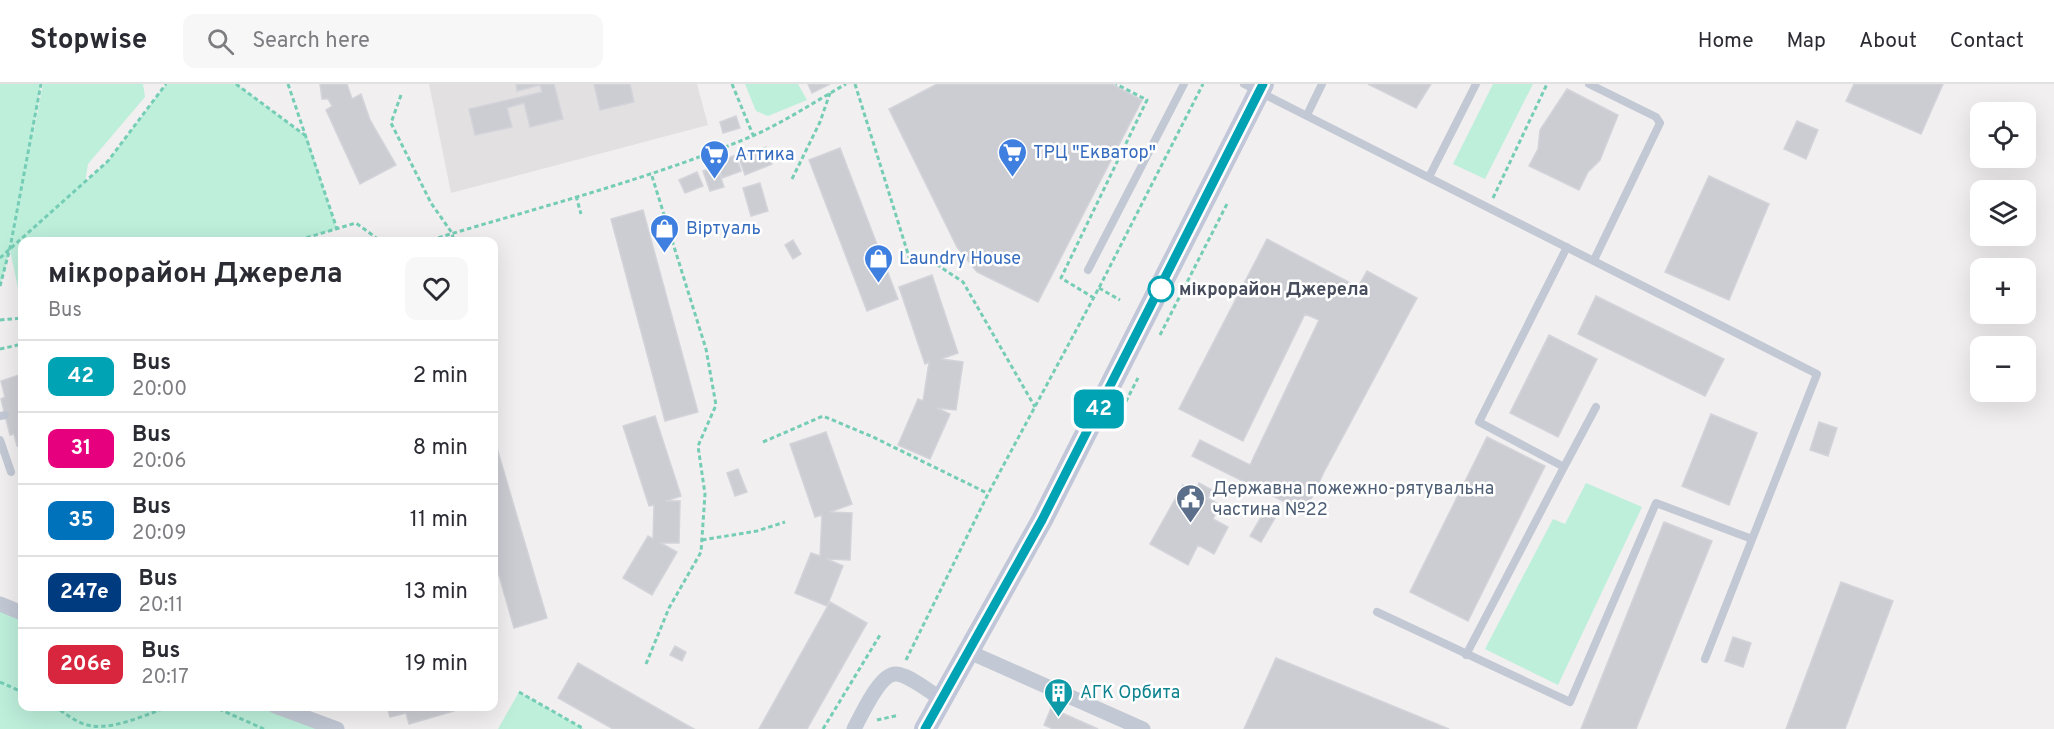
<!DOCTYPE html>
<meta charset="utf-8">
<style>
:root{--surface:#fff;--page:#f7f7f7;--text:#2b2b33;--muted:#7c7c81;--line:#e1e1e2}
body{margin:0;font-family:Overpass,sans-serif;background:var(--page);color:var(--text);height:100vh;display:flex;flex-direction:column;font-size:22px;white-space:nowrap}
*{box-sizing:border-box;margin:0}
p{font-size:20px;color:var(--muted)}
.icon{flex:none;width:33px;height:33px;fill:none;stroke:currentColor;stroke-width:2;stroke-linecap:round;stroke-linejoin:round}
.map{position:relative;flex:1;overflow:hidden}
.sheet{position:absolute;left:18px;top:153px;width:480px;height:474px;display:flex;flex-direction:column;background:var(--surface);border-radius:12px;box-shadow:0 6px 24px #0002}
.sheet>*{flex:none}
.badge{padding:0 12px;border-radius:9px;font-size:21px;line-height:39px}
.buttons{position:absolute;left:1970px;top:18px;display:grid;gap:12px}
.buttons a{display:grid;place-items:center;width:66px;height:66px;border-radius:12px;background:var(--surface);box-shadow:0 6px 24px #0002;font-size:30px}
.map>.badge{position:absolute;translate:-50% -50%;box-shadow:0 0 0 3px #fff}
.round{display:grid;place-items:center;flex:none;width:63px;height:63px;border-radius:12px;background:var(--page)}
.summary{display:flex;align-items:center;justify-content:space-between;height:102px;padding:0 30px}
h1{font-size:28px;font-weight:700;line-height:45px}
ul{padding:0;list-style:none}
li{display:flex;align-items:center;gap:18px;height:72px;padding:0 30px;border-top:2px solid var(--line)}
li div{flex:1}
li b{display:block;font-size:22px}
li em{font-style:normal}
li .badge{min-width:66px;font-weight:700;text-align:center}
header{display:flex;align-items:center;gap:36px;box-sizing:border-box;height:84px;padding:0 30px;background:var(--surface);border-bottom:2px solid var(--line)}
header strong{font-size:28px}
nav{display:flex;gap:33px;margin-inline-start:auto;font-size:21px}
.search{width:420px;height:54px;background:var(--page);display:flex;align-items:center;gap:15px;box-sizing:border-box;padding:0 21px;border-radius:12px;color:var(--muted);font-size:22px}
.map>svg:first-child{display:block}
</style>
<header>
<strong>Stopwise</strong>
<div class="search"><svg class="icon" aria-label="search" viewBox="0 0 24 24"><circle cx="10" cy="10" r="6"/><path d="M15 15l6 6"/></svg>Search here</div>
<nav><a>Home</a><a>Map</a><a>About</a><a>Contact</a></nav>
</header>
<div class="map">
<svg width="2054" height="645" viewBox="0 0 2054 645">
<rect width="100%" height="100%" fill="#f1efef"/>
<!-- education -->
<path fill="#e2e0e1" d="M 429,0 L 697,0 L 708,41 L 451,109 Z"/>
<!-- green -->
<path fill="#bdefdb" d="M 0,0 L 41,0 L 32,57 L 43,0 L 143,0 L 145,13 L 88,80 L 85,98 L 108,77 L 166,0 L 236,0 L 307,53 L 337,145 L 292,158 L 22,158 L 22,223 L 10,166 L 0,202 Z
M 745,0 L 798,0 L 807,16 L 768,32 L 756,27 Z
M 1493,0 L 1533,0 L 1485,95 L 1453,80 Z
M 1586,399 L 1642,423 L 1558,601 L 1485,565 L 1553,435 L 1565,440 Z
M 0,520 L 22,529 L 22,622 L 275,623 L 337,645 L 0,645 Z
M 519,608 L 584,645 L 498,645 Z"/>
<!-- building -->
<path fill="#cccdd3" stroke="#d3d3da" stroke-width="1.5" d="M 320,0 L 347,0 L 352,15 L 361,10 L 370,36 L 396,81 L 360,100 L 326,26 L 332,22 L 328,15 L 322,15 Z
M 516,0 L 554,0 L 563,35 L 530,43 L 524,19 L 507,24 L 512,43 L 475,51 L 469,25 L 542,8 L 540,1 L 517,7 Z
M 594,0 L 630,0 L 634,18 L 600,26 Z
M 808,0 L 830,0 L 812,9 Z
M 937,0 L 1112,0 L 1142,16 L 1038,218 L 977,188 L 957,163 L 889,25 Z
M 1368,0 L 1431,0 L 1416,24 Z
M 1854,0 L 1943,0 L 1921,50 L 1846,17 Z
M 1567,5 L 1618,31 L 1600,76 L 1588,88 L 1579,106 L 1529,82 L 1538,65 L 1540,46 Z
M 736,32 L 740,44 L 723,49 L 720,38 Z
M 1797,37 L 1818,46 L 1806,75 L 1784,65 Z
M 766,63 L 772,80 L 745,91 L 739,74 Z
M 840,64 L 898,215 L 867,227 L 809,76 Z
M 736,71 L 741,87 L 722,94 L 717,78 Z
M 717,82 L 724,103 L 710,107 L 703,87 Z
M 697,88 L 703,102 L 685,109 L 679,96 Z
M 1709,92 L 1769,120 L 1729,216 L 1665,188 Z
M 760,99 L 768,127 L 751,132 L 743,104 Z
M 643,126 L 698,328 L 665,337 L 611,135 Z
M 1267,155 L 1358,203 L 1367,187 L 1417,214 L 1324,388 L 1305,428 L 1192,372 L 1200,356 L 1250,381 L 1319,236 L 1305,230 L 1243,357 L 1179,325 Z
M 793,156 L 801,170 L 793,175 L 785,161 Z
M 932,191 L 958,269 L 941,275 L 963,278 L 956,326 L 937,324 L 950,330 L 930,375 L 898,361 L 918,315 L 923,317 L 929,278 L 925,280 L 899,203 Z
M 1596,212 L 1724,275 L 1705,312 L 1578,250 Z
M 1549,251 L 1597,275 L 1558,353 L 1510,329 Z
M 22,290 L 22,361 L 17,362 L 14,350 L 10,351 L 1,315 L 5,313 L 1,297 Z
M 1711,330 L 1757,349 L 1729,421 L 1682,402 Z
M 655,332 L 681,412 L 666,417 L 680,417 L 679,459 L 661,459 L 677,468 L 652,511 L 623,494 L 648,452 L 653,455 L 654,421 L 649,422 L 623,342 Z
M 1819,338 L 1837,344 L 1828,372 L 1810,366 Z
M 826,348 L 852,420 L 830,428 L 852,429 L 850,476 L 827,475 L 843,482 L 827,522 L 795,509 L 811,469 L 820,472 L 822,431 L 815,433 L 790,360 Z
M 1487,353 L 1545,382 L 1468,537 L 1410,508 Z
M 494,354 L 547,534 L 514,544 L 494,474 Z
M 738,385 L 747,408 L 735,412 L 727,389 Z
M 1199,399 L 1212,406 L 1208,414 L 1220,421 L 1213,435 L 1228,443 L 1214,470 L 1198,461 L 1188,481 L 1150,460 L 1183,401 L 1195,407 Z
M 1264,428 L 1275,434 L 1261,458 L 1250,452 Z
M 1664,438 L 1712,457 L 1636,645 L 1581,645 Z
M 1841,498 L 1893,517 L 1845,645 L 1786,645 Z
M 830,518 L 867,539 L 807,645 L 759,645 Z
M 1733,553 L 1751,559 L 1743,583 L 1725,577 Z
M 675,562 L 686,568 L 682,577 L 670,571 Z
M 1276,574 L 1449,645 L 1244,645 Z
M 578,579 L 669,631 L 694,645 L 613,645 L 558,614 Z
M 387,622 L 453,622 L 454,627 L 409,640 L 406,629 L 390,633 Z
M 1051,624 L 1098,645 L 1053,645 L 1044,641 Z"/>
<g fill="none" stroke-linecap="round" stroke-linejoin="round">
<!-- path -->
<path stroke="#75cdb5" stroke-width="3" stroke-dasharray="4.5 3" stroke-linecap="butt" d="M 236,0 L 306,52
M 288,0 L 337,145
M 732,0 L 753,51
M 855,0 L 909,173 L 933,178 L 963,198 L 1035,323
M 401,11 L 391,39 L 431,119 L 452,149 L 454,158
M 792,95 L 820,38 L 830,9
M 576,112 L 581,130
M 1493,114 L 1547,0
M 292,158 L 356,139 L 382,158
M 424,158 C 532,125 645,97 750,53 C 783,39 814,18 846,0
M 0,174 L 108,77 L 166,0
M 0,202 L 10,164 L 41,0
M 1099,204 L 1120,216
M 1094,214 L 1061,194 L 1147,16 L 1116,0
M 0,236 L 22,234
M 1160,251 L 1228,118
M 0,265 L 22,260
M 1119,331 L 1138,294
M 763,358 L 823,332 L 873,353 L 987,409
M 702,456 L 757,447 L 785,438
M 906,576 L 988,410 L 1101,200 L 1203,0
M 646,580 L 669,524 L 701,468 L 705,410 L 698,362 L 716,321 L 706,265 L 651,89
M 0,598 L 22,608
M 519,608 L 584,645
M 54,622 C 66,630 78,640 92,642 C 116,645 148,630 170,622
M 212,622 L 264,645
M 877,636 L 899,631
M 823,645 L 880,551"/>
<!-- lane -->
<path stroke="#c2c8d4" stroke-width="8" d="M 1244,0 L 1817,290 L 1705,575
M 1589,0 L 1656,33 L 1660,39 L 1594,176
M 1307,31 L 1322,0
M 1429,93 L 1476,0
M 1088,186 L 1184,0
M 0,332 L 5,331
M 0,356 L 11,388
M 1564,383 L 1596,323
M 1377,528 L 1570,618 L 1656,419 L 1752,455
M 1466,571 L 1564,383 L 1479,338 L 1567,163"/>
<!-- street -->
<path stroke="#c2c8d4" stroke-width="15" d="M 0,520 L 22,529
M 967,567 L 1143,645
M 275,622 L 337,645
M 854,645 C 861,632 880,589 896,590 C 910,591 929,608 942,615"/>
<!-- secondary -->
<path stroke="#c1c7d8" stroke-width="22" d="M 925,645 L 1042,436 L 1263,0"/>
</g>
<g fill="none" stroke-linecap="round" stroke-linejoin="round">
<defs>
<path id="line" d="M 925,645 L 1042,436 L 1263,0"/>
</defs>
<!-- line casing -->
<use href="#line" stroke="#fff" stroke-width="14"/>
<!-- line -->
<use href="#line" stroke="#00a3b4" stroke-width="9"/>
</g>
<!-- icons -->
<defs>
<symbol id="supermarket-pin" viewBox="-11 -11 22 30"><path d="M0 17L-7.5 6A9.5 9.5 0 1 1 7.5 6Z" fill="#3f7fe0" stroke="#fff"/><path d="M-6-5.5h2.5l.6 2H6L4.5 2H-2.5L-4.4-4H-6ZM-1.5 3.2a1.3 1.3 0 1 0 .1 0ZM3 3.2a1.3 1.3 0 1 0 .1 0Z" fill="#fff"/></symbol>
<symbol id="shop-pin" viewBox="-11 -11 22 30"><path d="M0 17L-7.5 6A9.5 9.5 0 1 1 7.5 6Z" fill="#3f7fe0" stroke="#fff"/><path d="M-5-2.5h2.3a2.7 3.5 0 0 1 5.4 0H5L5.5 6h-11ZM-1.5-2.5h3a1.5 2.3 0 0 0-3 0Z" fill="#fff"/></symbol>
<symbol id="civic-pin" viewBox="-11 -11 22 30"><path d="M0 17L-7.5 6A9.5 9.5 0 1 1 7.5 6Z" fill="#5c6f8a" stroke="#fff"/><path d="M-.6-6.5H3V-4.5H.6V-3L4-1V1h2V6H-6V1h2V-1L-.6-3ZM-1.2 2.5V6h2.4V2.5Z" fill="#fff"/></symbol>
<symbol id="building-pin" viewBox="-11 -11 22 30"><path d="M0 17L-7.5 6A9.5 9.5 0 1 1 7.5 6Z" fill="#0f9aa8" stroke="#fff"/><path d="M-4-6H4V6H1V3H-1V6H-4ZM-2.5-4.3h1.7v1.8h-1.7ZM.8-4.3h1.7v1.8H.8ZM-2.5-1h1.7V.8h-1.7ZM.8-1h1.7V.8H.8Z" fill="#fff"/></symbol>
</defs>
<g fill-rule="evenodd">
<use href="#supermarket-pin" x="996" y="52" width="33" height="45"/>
<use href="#supermarket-pin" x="698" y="54" width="33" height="45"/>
<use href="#shop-pin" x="648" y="128" width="33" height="45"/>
<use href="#shop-pin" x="862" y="158" width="33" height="45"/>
<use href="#civic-pin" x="1174" y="398" width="33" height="45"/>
<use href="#building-pin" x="1042" y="592" width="33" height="45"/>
</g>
<!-- markers -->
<circle fill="#fff" stroke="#00a3b4" stroke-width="3" cx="1161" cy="205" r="12"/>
<g text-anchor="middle" stroke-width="5" stroke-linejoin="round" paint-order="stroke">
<!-- shop labels -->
<g font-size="18" fill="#366cbe" stroke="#fff" text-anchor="start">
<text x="1033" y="74">ТРЦ "Екватор"</text>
<text x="735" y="76">Аттика</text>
<text x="686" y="150">Віртуаль</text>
<text x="899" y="180">Laundry House</text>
</g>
<!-- stop labels -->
<g font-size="18" font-weight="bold" fill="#474d5c" stroke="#fff" text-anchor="start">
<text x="1179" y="211">мікрорайон Джерела</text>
</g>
<!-- service labels -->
<g font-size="18" fill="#4e5e75" stroke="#fff" text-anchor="start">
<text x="1212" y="410">Державна пожежно-рятувальна<tspan x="1212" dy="21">частина №22</tspan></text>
</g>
<!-- culture labels -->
<g font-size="18" fill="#0d838f" stroke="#fff" text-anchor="start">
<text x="1080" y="614">АГК Орбита</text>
</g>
</g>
</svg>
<div class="buttons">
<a><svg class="icon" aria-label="locate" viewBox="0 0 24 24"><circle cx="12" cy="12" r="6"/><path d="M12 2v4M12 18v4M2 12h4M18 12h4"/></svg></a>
<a><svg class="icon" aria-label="layers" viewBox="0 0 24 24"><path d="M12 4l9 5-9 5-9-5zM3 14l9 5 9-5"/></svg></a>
<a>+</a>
<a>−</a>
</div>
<b class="badge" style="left:1099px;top:325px;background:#00a3b4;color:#fff">42</b>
<section class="sheet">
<div class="summary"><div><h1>мікрорайон Джерела</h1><p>Bus</p></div><a class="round"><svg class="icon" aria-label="heart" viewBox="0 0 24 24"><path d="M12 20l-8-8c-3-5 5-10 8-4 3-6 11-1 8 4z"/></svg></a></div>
<ul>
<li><span class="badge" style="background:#00a3b4;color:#fff">42</span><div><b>Bus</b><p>20:00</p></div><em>2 min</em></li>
<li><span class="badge" style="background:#e6007e;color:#fff">31</span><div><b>Bus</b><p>20:06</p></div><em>8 min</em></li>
<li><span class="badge" style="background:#0072bc;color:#fff">35</span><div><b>Bus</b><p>20:09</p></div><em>11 min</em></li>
<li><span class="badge" style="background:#003b80;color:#fff">247е</span><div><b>Bus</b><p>20:11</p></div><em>13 min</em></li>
<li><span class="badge" style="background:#d7263d;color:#fff">206е</span><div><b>Bus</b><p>20:17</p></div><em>19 min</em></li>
</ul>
</section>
</div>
